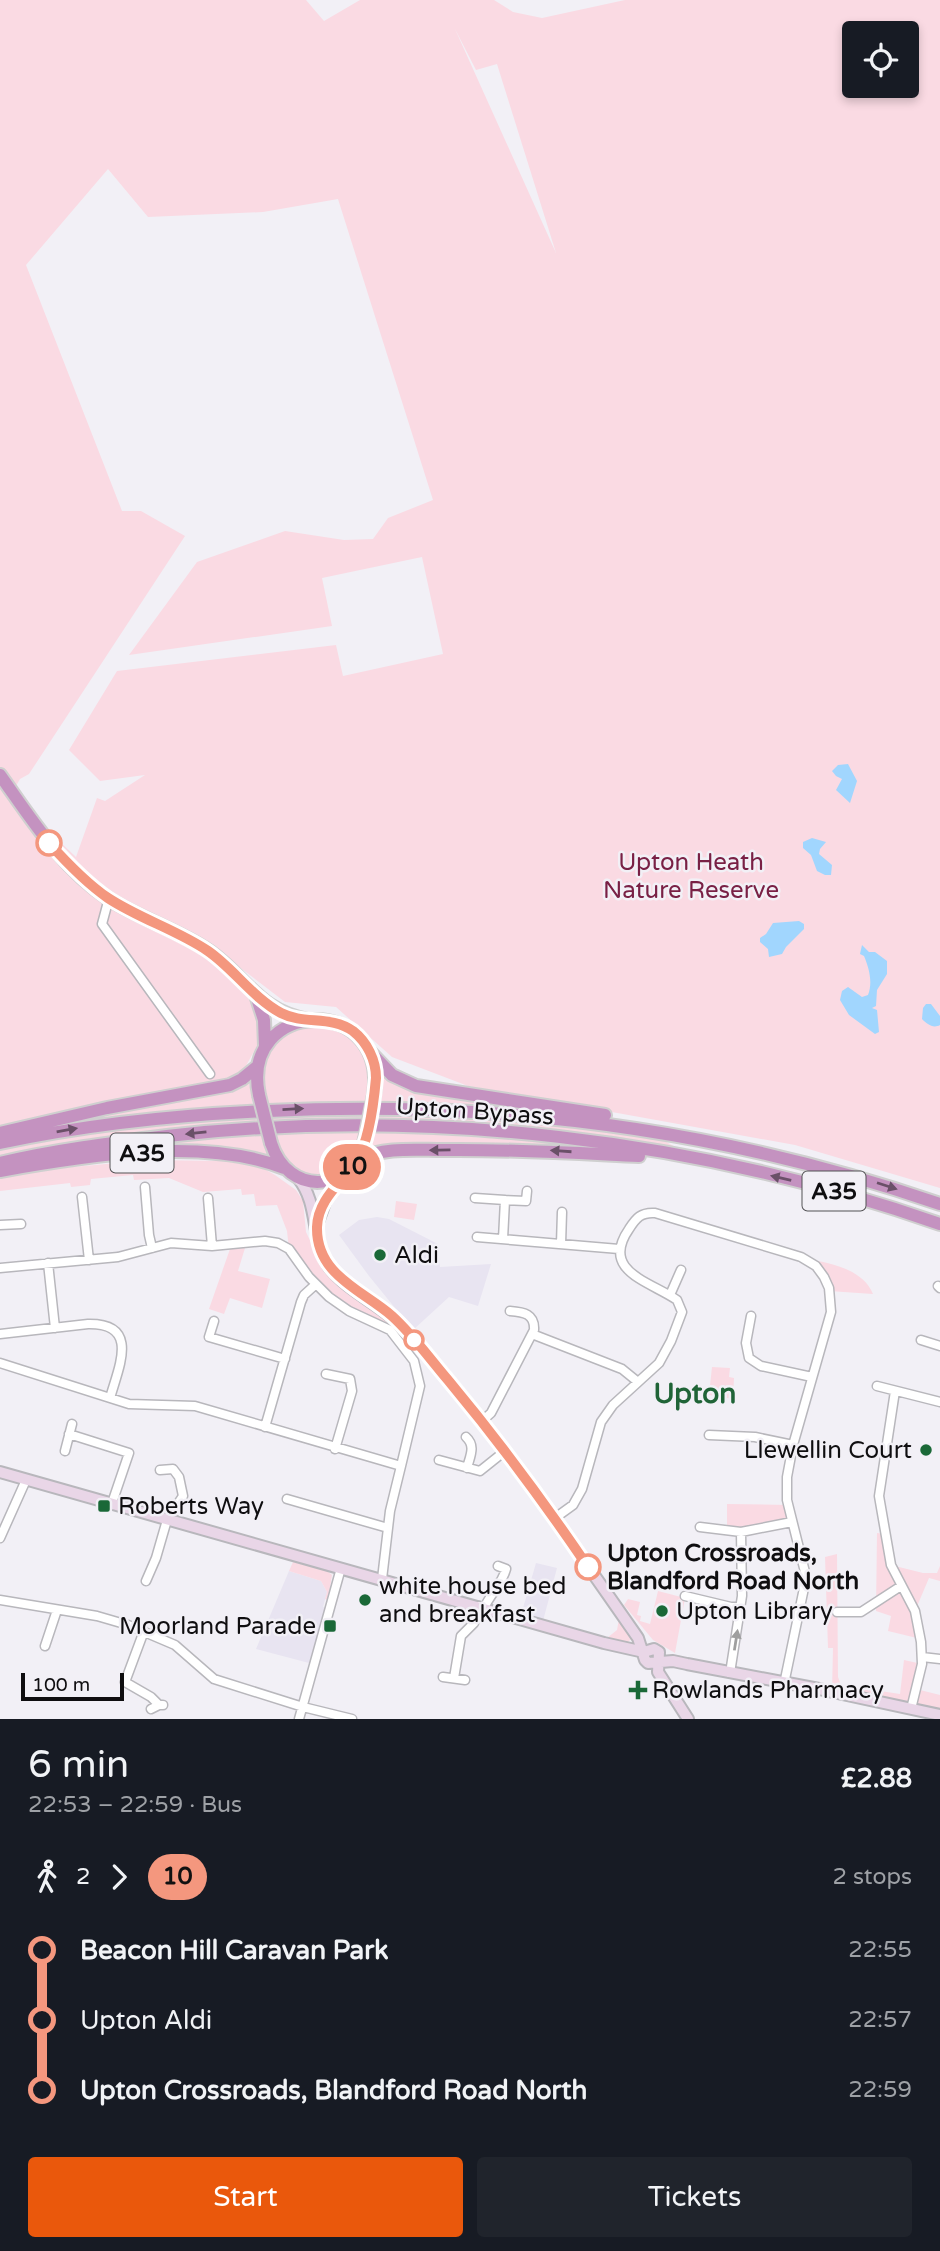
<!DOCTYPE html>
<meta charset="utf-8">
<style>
:root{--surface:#171b24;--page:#20242c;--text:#f1f3f6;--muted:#9ea1a6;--accent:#ea580c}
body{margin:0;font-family:"Varela Round",sans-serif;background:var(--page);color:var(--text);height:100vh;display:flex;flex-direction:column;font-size:26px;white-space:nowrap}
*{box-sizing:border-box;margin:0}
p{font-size:23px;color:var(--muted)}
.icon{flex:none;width:38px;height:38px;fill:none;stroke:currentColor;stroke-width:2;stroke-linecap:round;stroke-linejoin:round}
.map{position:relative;height:1719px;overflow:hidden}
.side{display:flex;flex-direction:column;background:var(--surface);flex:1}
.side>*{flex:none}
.badge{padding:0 14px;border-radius:23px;font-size:24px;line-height:46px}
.buttons{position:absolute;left:842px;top:21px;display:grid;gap:14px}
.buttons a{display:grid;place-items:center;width:77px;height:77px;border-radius:7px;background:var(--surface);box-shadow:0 4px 10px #0003;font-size:35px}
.scale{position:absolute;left:21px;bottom:18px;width:103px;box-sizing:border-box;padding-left:7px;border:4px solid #0f0e10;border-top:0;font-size:19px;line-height:24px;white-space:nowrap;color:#0f0e10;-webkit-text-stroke:5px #f2f0f6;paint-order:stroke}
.map>.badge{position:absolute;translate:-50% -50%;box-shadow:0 0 0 4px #fff}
.legs{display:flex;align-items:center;gap:10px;height:77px;padding:0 28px;font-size:23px}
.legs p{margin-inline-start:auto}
.overview{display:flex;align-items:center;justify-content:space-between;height:119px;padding:0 28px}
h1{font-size:38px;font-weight:600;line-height:52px}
.cta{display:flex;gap:14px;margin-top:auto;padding:14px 28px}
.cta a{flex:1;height:80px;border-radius:7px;background:var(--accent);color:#fff;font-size:28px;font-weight:600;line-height:80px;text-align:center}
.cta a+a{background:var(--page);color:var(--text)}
ul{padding:0 28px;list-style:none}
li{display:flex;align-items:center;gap:24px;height:70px;font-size:26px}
li i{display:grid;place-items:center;width:10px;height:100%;margin:0 9px;background:currentColor}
li i::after{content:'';width:18px;height:18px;margin:-9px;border:5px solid;border-radius:50%;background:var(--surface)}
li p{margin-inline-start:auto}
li:first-child i{background:linear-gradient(#0000 50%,currentColor 0)}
li:last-child i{background:linear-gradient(currentColor 50%,#0000 0)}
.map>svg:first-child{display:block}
</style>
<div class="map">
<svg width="940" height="1719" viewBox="0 0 940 1719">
<rect width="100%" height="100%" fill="#f2f0f6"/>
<!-- built -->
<path fill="#e8e4f1" d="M 377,1217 L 389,1219 L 438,1244 L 440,1267 L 491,1264 L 478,1306 L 449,1297 L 413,1330 L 369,1276 L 339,1235 L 359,1220 Z
M 536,1563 L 557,1568 L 543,1621 L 521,1615 Z
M 289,1571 L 321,1581 L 327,1592 L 323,1607 L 326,1608 L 309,1663 L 256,1649 Z"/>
<!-- green -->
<path fill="#fadae3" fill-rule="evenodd" d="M 0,0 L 306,0 L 324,21 L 360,0 L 494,0 L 513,12 L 542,18 L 625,0 L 940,0 L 940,1188 L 795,1145 L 468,1086 L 392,1057 L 336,1007 L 285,1002 L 230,960 L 161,917 L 158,922 L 112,897 L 88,879 L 54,840 L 57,839 L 76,857 L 97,798 L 105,801 L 145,775 L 100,781 L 69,750 L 117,671 L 336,645 L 343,676 L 443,654 L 422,557 L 322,578 L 332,626 L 129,655 L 197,562 L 285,531 L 344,540 L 373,539 L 388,518 L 433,500 L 338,199 L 263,212 L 148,217 L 108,169 L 26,265 L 122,511 L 141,511 L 185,536 L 29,774 L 20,779 L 10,796 L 56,863 L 101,900 L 205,955 L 247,996 L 259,1016 L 257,1046 L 242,1073 L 209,1084 L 0,1128 ZM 455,29 L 476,70 L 497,64 L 556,253 ZM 854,33 L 906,33 L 906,86 L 854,86 Z
M 323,1024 C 331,1027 341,1030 349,1035 C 372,1050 370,1079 365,1102 L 267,1104 L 262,1070 L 273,1045 L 293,1029 Z
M 382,1074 L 385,1074 L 544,1112 L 489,1106 L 378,1102 Z
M 249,1081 L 253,1106 L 16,1135 L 129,1108 L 238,1088 Z
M 363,1112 L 362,1120 L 272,1123 L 270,1114 Z
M 376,1112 L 527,1119 L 661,1139 L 677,1148 L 509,1126 L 374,1119 Z
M 255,1115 L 258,1123 L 0,1159 L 0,1150 C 84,1131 169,1123 255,1115 Z
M 372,1131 L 523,1140 L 604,1148 L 366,1152 Z
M 359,1132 C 357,1143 355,1154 348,1163 C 334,1178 307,1181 292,1167 C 282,1159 278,1146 274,1134 Z
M 261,1134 L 270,1157 L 90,1152 L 165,1142 Z
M 149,1160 L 222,1161 L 257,1165 L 275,1175 L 296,1190 L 303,1201 L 306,1232 L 325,1272 L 360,1303 L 395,1325 L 390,1330 L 329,1297 L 289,1249 L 287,1231 L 277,1205 L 256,1206 L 254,1194 L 242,1195 L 241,1189 L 203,1192 L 169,1178 L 134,1180 L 133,1175 L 91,1179 L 90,1185 L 71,1187 L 70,1183 L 0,1191 L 0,1178 L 40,1170 Z
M 396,1201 L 417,1204 L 414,1220 L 394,1217 Z
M 245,1248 L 238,1271 L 270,1279 L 262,1308 L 230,1298 L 224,1314 L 209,1309 L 230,1249 Z
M 804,1259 C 829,1262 863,1269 873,1294 L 829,1291 L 824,1277 Z
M 712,1367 L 730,1368 L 729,1377 L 734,1378 L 733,1399 L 709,1395 Z
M 727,1504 L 788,1505 L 792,1522 L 727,1531 Z
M 877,1533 L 884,1534 L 891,1565 L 923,1573 L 937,1573 L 940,1566 L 940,1581 L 929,1578 L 915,1611 L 921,1639 L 888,1631 L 891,1616 L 876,1611 Z
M 837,1554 L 838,1677 L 841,1685 L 900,1694 L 904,1660 L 922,1664 L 916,1689 L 940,1695 L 940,1715 L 832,1691 L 833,1648 L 828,1648 L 825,1557 Z
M 293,1562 L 327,1571 L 332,1575 L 328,1600 L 325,1599 L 327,1592 L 321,1581 L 289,1571 Z
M 658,1591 L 685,1598 L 675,1653 L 653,1640 L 624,1605 L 628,1599 L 640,1602 L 637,1615 L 641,1616 L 640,1621 L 650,1624 Z
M 619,1619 L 632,1638 L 626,1644 L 607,1638 L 617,1630 Z"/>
<!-- water -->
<path fill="#a1d6fe" d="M 848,764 L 857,781 L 850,803 L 836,790 L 842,779 L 836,776 L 832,771 L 838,765 Z
M 812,838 L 826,842 L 820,849 L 819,854 L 832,865 L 831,875 L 825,875 L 817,871 L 811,855 L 803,848 L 803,842 Z
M 799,921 L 804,924 L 804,929 L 786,947 L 782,954 L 769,957 L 768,949 L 760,942 L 760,938 L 766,934 L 773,923 Z
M 862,945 L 869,952 L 875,952 L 887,961 L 887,974 L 877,990 L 876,1006 L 872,1008 L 877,1010 L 879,1032 L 875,1034 L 849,1015 L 840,1000 L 842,991 L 848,987 L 862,997 L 868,995 C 873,982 869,968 864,956 L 860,954 Z
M 926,1004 L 931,1004 L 940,1016 L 940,1025 C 933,1029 927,1024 922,1019 L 923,1008 Z"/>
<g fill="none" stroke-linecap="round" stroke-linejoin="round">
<defs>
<path id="minor" d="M 109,898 L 102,924 L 210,1074
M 145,1187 L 149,1235 L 152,1248
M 82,1197 L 89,1260
M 208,1198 L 212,1246
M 475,1198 L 505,1200 L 503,1239
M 505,1200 L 526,1201 L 527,1191
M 0,1225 L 21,1224
M 477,1237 L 619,1249
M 561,1244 L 562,1212
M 48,1263 L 55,1328
M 0,1268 L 118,1257 L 171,1243 L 212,1246 L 265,1241 L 278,1243 L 289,1249 L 309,1277 L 329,1297 L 349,1311 L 390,1330 L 414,1361 L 420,1386 L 401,1466
M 938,1286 L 940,1288
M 670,1295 L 681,1270
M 751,1316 L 746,1343 L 749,1358 L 761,1366 L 812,1377
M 214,1321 L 209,1337 L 285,1359
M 0,1334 L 88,1324 C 140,1323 119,1366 110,1398
M 532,1334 L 622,1369 L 638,1382
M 921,1340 L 940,1346
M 0,1363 L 129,1404 L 195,1406 L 401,1466 L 390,1511 L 382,1579
M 326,1374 L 350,1379 L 352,1391 L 335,1449
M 877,1386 L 940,1402
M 895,1391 L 879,1496 L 891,1565 L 915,1611 L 921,1642 L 922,1664 L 911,1709
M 482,1421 L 491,1413 L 534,1330 C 535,1314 524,1312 510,1311
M 265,1427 L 301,1302 L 304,1295 L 315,1285
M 69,1434 L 129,1453 L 112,1503
M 709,1435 L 755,1437 L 793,1445
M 466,1437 C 476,1446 470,1456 467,1468
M 65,1451 L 72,1424
M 439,1460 L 480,1471 L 505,1451
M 287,1499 L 388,1528
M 555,1518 L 573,1505 L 582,1489 L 601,1422 L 613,1405 L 659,1363 L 671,1341 L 682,1312 L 677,1300 C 649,1281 600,1271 629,1229 C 636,1218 641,1212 655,1213 L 801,1257 L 816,1266 L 824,1277 L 829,1288 L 831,1312 L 793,1445 L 787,1477 L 787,1500 L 805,1572 L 804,1588 L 784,1684
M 700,1527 L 741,1532 L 792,1522
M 0,1538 L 26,1480
M 146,1581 L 156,1558 L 167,1520 L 183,1496 L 179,1477 L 173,1469 L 160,1470
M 685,1596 L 731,1607 L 740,1607
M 0,1600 L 97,1616 L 128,1625 L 175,1645 L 214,1679 L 303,1707 L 352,1719
M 484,1608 C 491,1593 502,1584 506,1569 L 498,1566
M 837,1612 L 861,1612 L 901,1586
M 144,1631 L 125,1682 L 151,1697 L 159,1705
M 45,1646 L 57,1610
M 922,1657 L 940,1659
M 730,1673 L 742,1596 L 741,1532
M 443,1677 L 465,1680
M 454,1678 L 461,1636 L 474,1623 L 479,1606
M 151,1709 L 159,1705 L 163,1705
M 299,1719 L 341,1568"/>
<path id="secondary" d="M 298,1178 C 320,1205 310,1240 329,1267 C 348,1292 384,1306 407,1331 C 492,1427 565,1533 638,1638 L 645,1660 L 648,1663 L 673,1661 L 687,1664 L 819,1689 L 940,1715
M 317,1225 L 326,1200 L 344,1175
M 0,1472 L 604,1643 L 644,1652 L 654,1649 L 659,1652 L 658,1672 L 688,1719"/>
<path id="trunk" d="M 0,775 C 32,820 62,868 109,899 C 141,919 178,930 209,951 C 247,978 258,1011 308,1020
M 256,995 L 264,1020 L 265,1046
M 371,1053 L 392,1075 L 416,1086 L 605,1115
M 259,1095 C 239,998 389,992 374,1095
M 0,1133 L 107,1108 L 230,1085 L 242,1079 L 258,1066
M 0,1143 C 89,1124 177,1115 268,1111 C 496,1100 723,1129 940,1204
M 271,1143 C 288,1197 352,1194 365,1139
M 358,1159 C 385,1147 414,1150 443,1150 C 509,1149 574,1153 639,1156
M 0,1163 C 55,1150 111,1143 167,1136 C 425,1107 695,1138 940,1224
M 0,1171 C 84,1156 203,1136 284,1168"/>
</defs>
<!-- minor casing -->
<use href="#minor" stroke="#b8b7bc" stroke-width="11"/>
<!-- secondary casing -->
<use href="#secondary" stroke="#b8b7bc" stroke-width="14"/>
<!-- trunk casing -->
<use href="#trunk" stroke="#cfcfcf" stroke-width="16"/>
<!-- minor -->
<use href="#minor" stroke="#fff" stroke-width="8"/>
<!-- secondary -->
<use href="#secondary" stroke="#e9d6e7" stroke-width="10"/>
<!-- trunk -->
<use href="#trunk" stroke="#c492c0" stroke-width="12"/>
<defs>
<path id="trunk-bridge" d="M 259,1095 L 271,1143
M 365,1139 L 374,1095"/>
</defs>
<!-- trunk-bridge casing -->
<use href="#trunk-bridge" stroke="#cfcfcf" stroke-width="16" stroke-linecap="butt"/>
<!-- trunk-bridge -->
<use href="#trunk-bridge" stroke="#c492c0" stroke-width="12"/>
</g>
<!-- one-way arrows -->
<defs><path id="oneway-solid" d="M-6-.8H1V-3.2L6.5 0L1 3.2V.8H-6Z" transform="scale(1.75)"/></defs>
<g fill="#6a5068">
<use href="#oneway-solid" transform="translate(293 1109) rotate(-3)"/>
<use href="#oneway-solid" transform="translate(67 1130) rotate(-10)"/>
<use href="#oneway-solid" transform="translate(196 1133) rotate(174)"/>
<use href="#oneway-solid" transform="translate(440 1150) rotate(179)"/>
<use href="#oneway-solid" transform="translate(561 1151) rotate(-176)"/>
<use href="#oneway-solid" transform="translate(781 1178) rotate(-167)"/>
<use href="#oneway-solid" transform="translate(887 1186) rotate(18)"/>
</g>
<use fill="#9f9f9f" href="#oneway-solid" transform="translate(736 1640) rotate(-81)"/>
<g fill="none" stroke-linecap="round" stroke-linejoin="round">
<defs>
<path id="line-1" d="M 49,843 C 67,863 86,883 108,898 C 140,919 177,930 208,951 C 234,969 253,998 281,1013 C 304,1025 331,1015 353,1031 C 367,1042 376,1060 376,1078 C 374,1100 369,1141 357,1160 C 343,1182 318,1198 317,1227 C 316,1275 362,1290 392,1316 C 413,1335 430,1359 448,1380 C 498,1440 544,1502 588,1567"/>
</defs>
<!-- line-1 casing -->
<use href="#line-1" stroke="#fff" stroke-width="16"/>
<!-- line-1 -->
<use href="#line-1" stroke="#f4977e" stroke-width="10"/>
</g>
<!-- markers -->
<g fill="#fff" stroke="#f4977e" stroke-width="3.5">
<circle cx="49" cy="843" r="12"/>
<circle cx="414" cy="1340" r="9"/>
<circle cx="588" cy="1567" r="12"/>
</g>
<g fill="#1a6837" stroke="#f2f0f6" stroke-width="2.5">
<circle cx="380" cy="1255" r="7"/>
<circle cx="926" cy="1450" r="7"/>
<rect x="97" y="1499" width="14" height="14" rx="3.5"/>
<circle cx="365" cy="1600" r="7"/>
<circle cx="662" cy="1611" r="7"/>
<rect x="323" y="1619" width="14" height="14" rx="3.5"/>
<path d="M634.5 1679.5h7v7h7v7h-7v7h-7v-7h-7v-7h7z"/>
</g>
<g text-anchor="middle" stroke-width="5" stroke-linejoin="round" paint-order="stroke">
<!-- shield labels -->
<g fill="#f2f0f6" stroke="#535255" stroke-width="2">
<rect x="110.5" y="1133.5" width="63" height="39" rx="5"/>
<rect x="802.5" y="1171.5" width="63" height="39" rx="5"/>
</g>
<g font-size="23" font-weight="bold" fill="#0f0e10">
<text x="142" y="1161">A35</text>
<text x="834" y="1199">A35</text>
</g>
<!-- park labels -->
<g font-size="24" fill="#792045" stroke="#f2f0f6">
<text x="691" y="870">Upton Heath<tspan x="691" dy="28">Nature Reserve</tspan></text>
</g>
<!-- street labels -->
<g font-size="24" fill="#0f0e10" stroke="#f2f0f6">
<text transform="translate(475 1111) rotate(4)" y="8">Upton Bypass</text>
</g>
<!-- poi labels -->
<g font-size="24" fill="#0f0e10" stroke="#f2f0f6" text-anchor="start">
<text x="394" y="1263">Aldi</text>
<text x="912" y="1458" text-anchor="end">Llewellin Court</text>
<text x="118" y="1514">Roberts Way</text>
<text x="379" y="1594">white house bed<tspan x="379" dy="28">and breakfast</tspan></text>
<text x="676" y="1619">Upton Library</text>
<text x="316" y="1634" text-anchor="end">Moorland Parade</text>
<text x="652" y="1698">Rowlands Pharmacy</text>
</g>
<!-- stop labels -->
<g font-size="24" font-weight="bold" fill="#0f0e10" stroke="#f2f0f6" text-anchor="start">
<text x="607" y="1561">Upton Crossroads,<tspan x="607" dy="28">Blandford Road North</tspan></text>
</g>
<!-- quarter labels -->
<g font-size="28" font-weight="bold" fill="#206437" stroke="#f2f0f6">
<text x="695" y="1403">Upton</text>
</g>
</g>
</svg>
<div class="buttons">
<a><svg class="icon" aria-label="locate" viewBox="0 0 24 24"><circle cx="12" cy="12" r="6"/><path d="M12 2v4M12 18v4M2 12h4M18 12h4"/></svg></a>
</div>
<div class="scale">100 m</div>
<b class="badge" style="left:352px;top:1167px;background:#f4977e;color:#111">10</b>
</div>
<section class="side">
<div class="overview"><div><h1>6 min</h1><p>22:53 – 22:59 · Bus</p></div><b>£2.88</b></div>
<div class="legs"><svg class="icon" aria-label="walk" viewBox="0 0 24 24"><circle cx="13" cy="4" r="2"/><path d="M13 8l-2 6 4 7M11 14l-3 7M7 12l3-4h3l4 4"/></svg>2<svg class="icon" aria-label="forward" viewBox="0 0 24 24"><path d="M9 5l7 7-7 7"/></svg><b class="badge" style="background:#f4977e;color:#111">10</b><p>2 stops</p></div>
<ul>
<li><i style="color:#f4977e"></i><b>Beacon Hill Caravan Park</b><p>22:55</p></li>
<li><i style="color:#f4977e"></i><span>Upton Aldi</span><p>22:57</p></li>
<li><i style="color:#f4977e"></i><b>Upton Crossroads, Blandford Road North</b><p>22:59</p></li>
</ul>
<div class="cta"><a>Start</a><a>Tickets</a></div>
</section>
